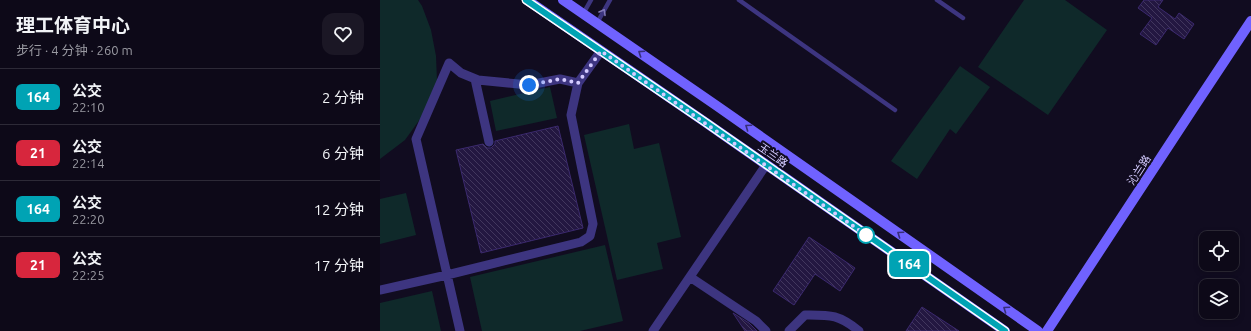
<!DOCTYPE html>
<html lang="zh">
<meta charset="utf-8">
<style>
:root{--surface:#0d0918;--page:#1b1725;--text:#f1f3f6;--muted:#9a9aa2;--line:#2d2a37}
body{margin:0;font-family:Ubuntu,"Noto Sans SC",sans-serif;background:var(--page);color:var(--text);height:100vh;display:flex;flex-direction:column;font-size:15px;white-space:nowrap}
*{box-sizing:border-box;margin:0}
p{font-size:13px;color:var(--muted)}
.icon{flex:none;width:22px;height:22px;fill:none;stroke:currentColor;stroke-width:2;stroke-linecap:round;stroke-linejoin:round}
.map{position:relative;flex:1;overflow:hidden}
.panel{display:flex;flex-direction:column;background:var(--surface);width:380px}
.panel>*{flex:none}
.badge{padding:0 8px;border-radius:6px;font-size:14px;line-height:26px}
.tools{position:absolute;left:819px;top:231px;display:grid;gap:8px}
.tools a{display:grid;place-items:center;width:40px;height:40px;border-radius:8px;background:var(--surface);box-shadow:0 2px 6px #0003,0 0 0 1px var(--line);font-size:20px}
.you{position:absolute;width:20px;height:20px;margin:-10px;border:3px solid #fff;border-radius:50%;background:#1a73e8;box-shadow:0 0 0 6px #1a73e833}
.map>.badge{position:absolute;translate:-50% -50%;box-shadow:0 0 0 2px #fff}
.round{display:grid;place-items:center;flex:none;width:42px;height:42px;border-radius:12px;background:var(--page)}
.headline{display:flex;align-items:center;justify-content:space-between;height:68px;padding:0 16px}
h1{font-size:19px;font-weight:700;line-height:30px}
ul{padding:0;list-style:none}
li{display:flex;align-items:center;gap:12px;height:56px;padding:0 16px;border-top:1px solid var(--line)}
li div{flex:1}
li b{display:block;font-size:15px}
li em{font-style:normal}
li .badge{min-width:44px;font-weight:700;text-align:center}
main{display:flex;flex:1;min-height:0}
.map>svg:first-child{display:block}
</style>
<main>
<section class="panel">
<div class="headline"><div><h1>理工体育中心</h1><p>步行 · 4 分钟 · 260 m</p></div><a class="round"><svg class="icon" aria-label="heart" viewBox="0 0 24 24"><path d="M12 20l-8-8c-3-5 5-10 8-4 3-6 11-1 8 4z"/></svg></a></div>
<ul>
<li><span class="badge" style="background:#00a3b4;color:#fff">164</span><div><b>公交</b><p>22:10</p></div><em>2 分钟</em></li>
<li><span class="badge" style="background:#d7263d;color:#fff">21</span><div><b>公交</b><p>22:14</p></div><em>6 分钟</em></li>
<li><span class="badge" style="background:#00a3b4;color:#fff">164</span><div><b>公交</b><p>22:20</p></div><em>12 分钟</em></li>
<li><span class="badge" style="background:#d7263d;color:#fff">21</span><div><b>公交</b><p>22:25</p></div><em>17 分钟</em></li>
</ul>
</section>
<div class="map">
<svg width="871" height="331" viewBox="0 0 871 331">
<defs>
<pattern id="building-back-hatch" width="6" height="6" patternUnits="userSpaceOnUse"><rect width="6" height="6" fill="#231741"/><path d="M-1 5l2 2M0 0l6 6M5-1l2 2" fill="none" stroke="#42375e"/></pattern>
</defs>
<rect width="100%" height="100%" fill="#110c20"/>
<!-- grass -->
<path fill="#0f292a" d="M 0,0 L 38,0 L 42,6 L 51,30 L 56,56 L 57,81 L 48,108 L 25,140 L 0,159 Z
M 644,0 L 685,0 L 727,30 L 668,115 L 598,67 Z
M 580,66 L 610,87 L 576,134 L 570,129 L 537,179 L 511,161 Z
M 170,87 L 177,118 L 116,131 L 110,101 Z
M 249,124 L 254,149 L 279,143 L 301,237 L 277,243 L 283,269 L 237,280 L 204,135 Z
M 26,193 L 36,235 L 0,244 L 0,199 Z
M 225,245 L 243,321 L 200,331 L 102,331 L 90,277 Z
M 52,291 L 61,331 L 0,331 L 0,303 Z"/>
<!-- building -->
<path fill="url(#building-back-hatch)" stroke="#3b296e" d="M 764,0 L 783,0 L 778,7 L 795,19 L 799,13 L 814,24 L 804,39 L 788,28 L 776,45 L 760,34 L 772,18 L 758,8 Z
M 178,126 L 203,228 L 101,253 L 76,150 L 103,144 L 107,148 L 111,148 L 115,144 L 115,141 Z
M 429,237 L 475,268 L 460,291 L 435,274 L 414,305 L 393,291 Z
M 542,307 L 579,331 L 526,331 Z
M 353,313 L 369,323 L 377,331 L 365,331 Z"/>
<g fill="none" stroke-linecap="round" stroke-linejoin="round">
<!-- lane -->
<path stroke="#3d3580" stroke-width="4.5" d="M 359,0 L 515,110
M 557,0 L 583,18
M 203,14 L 211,0
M 217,23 L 230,0"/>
<!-- street -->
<path stroke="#3d3580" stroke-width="9" d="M 95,79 L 109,142
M 310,277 L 376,321 L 386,331
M 0,290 L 67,275 L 201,242 L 210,236 L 213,224 L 191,115 L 198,83
M 80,331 L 36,139 L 69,63 L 81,73 L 98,80 L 149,85 L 180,79 L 198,83 L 221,51
M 273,331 L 386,165
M 409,331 L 425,315 C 450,315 458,314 479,331"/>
<!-- secondary -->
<path stroke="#7062ff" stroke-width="10" d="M 147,0 L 325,122 L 625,331
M 183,0 L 337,106 L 658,331
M 667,331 L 812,110 L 871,21"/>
</g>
<!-- one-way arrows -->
<defs><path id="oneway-chevron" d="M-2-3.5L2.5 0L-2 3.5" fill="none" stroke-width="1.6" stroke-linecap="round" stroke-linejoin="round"/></defs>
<use stroke="#8178b9" href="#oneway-chevron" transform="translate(223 12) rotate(-60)"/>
<g stroke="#372e79">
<use href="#oneway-chevron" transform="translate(261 53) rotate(-146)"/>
<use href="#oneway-chevron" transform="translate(368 127) rotate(-145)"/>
<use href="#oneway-chevron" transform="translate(520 234) rotate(-145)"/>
<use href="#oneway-chevron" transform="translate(626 309) rotate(-145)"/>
</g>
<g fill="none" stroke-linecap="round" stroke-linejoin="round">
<defs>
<path id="line" d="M 146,0 L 325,122 L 625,331"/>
</defs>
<!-- line casing -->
<use href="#line" stroke="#fff" stroke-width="9"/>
<!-- line -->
<use href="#line" stroke="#00a3b4" stroke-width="6"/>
<!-- walk -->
<path stroke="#d4cbff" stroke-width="4" stroke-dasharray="0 7.2" d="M 149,85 L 180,79 L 198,83 L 221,51 L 486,235"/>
</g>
<!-- markers -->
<circle fill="#fff" stroke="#00a3b4" stroke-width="2" cx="486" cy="235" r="8"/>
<g text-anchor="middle" stroke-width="4" stroke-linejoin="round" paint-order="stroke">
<!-- street labels -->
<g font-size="11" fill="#d4cbff" stroke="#110c20">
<text transform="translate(393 155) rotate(35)" y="4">玉兰路</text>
<text transform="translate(759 170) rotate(-57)" y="4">沁兰路</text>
</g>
</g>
</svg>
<div class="tools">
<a><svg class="icon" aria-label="locate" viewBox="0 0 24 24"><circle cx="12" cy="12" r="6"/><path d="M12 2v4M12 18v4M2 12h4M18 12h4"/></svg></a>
<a><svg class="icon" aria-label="layers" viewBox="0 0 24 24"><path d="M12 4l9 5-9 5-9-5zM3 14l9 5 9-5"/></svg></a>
</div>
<div class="you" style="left:149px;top:85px"></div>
<b class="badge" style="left:529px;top:264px;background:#00a3b4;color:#fff">164</b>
</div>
</main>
